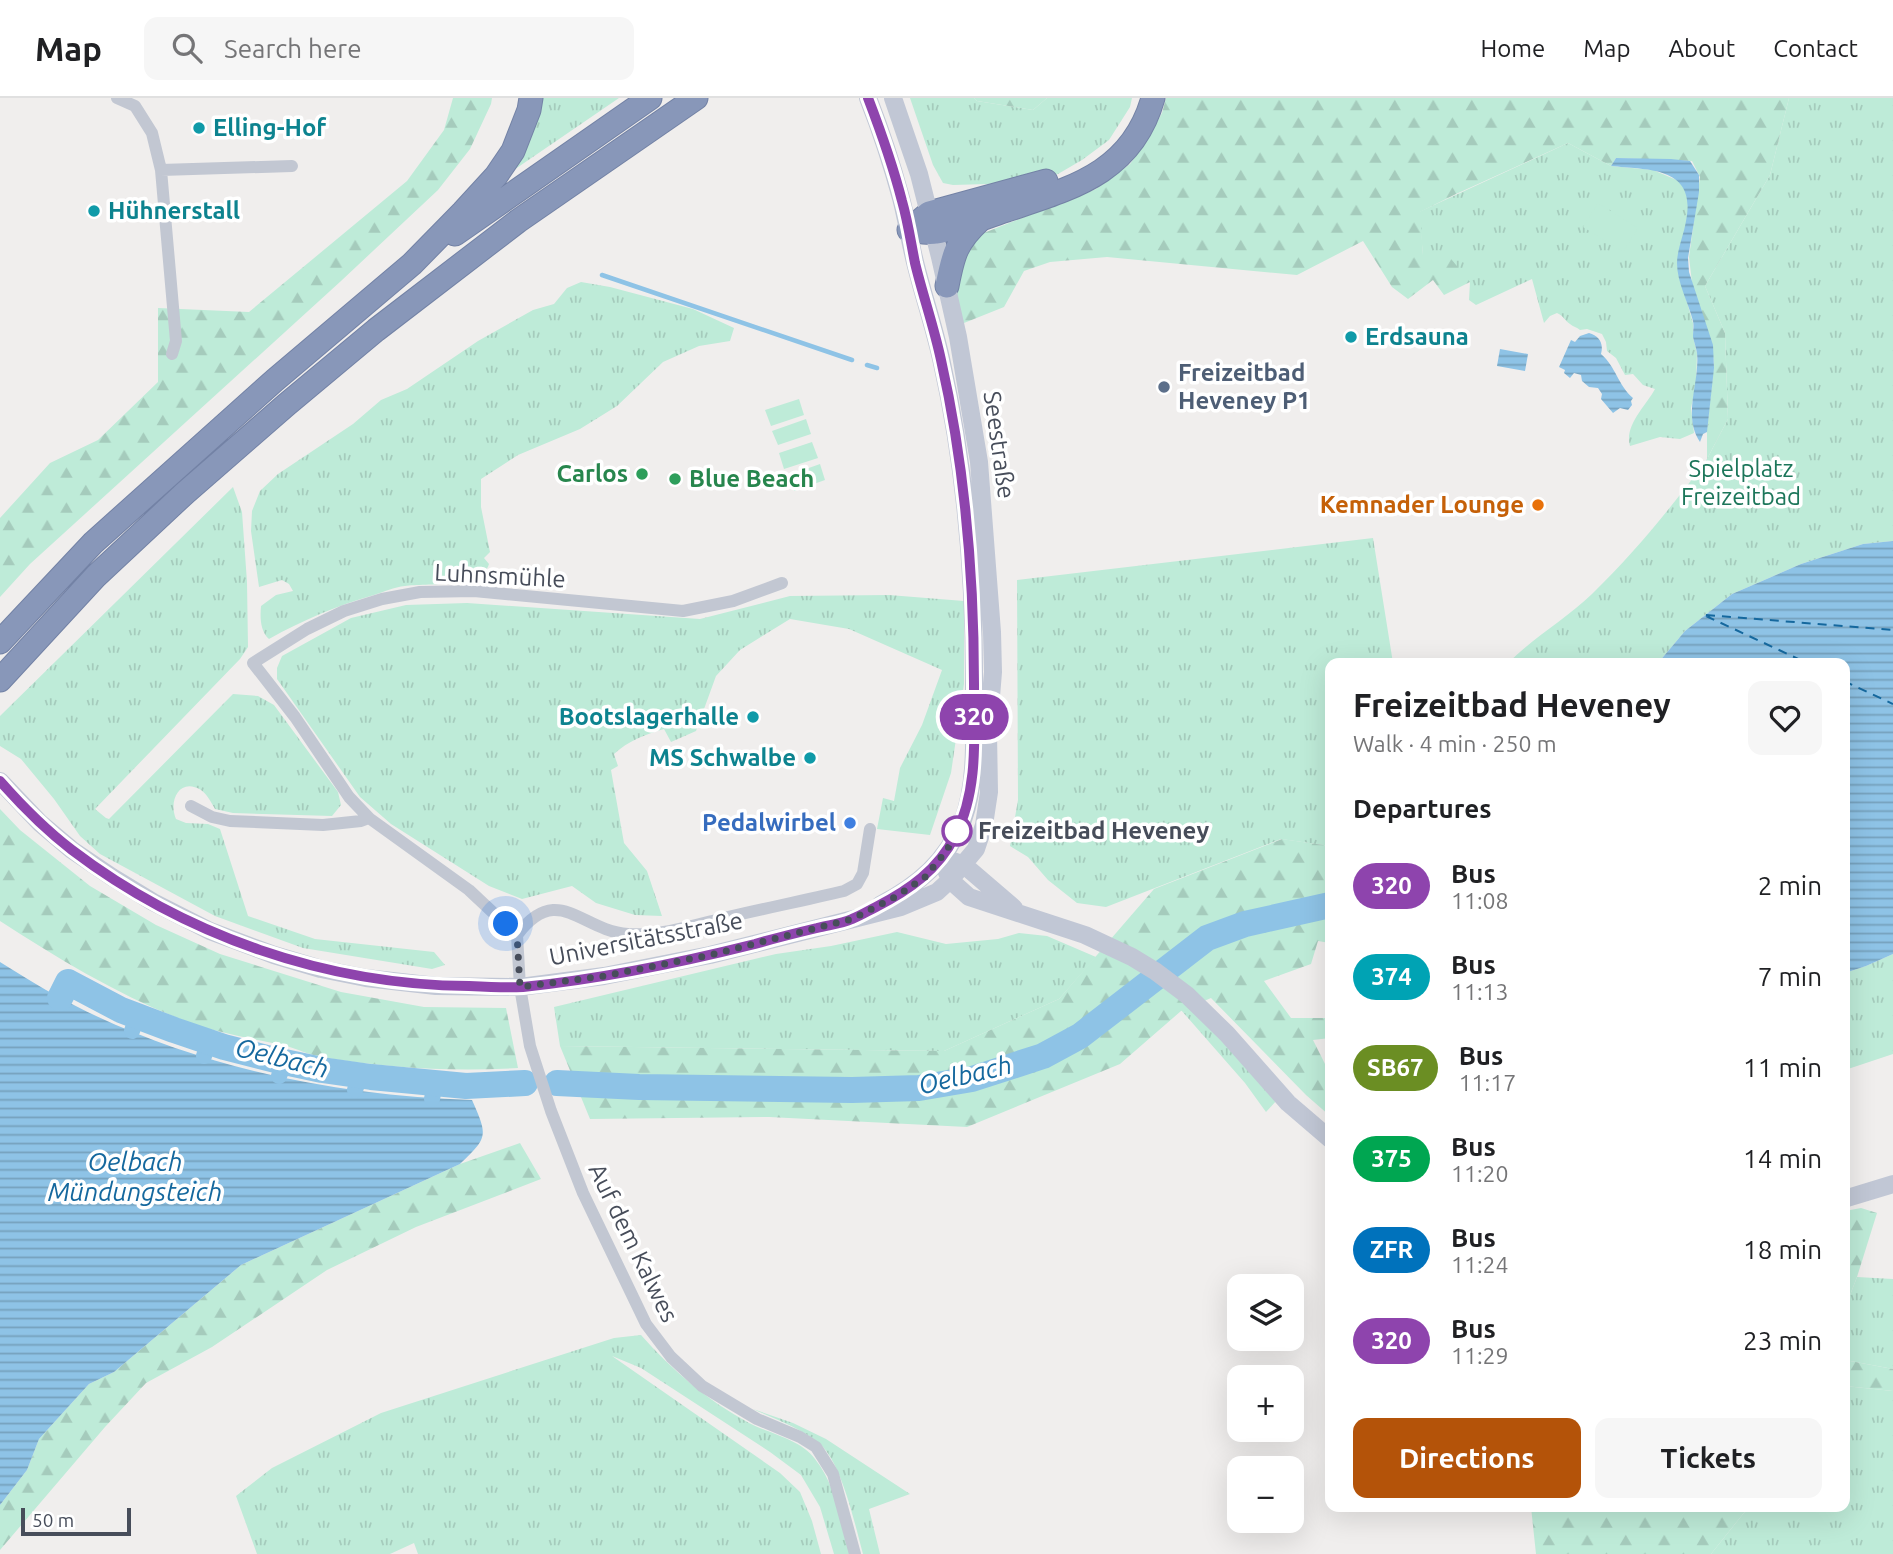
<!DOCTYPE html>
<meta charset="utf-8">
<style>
:root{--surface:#fff;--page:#f6f6f6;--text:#202124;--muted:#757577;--line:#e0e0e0;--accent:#b45309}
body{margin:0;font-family:Ubuntu,sans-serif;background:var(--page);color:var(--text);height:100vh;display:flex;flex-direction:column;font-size:26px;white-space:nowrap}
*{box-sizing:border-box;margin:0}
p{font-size:23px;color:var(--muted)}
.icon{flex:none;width:38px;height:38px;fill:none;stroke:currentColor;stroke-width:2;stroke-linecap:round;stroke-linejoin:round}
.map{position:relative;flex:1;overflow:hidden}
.sheet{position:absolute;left:1325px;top:560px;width:525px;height:854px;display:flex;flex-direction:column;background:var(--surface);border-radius:14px;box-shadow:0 7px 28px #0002}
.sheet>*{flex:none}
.badge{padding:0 14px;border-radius:23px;font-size:24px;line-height:46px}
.controls{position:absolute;left:1227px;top:1176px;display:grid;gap:14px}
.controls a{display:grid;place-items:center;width:77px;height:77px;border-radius:14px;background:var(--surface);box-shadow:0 7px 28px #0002;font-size:35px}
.scale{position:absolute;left:21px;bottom:18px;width:110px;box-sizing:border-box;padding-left:7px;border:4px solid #474d5a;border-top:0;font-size:19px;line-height:24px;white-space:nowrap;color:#474d5a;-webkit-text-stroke:5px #fff;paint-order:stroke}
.you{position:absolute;width:35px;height:35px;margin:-18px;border:5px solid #fff;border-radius:50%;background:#1a73e8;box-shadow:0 0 0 10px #1a73e833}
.map>.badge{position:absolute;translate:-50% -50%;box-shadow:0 0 0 4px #fff}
h2{padding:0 28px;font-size:26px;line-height:63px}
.round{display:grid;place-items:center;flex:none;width:74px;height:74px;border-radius:14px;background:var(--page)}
.overview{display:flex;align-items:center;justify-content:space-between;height:119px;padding:0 28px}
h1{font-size:33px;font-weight:700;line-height:52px}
.action{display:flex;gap:14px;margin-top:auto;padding:14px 28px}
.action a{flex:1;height:80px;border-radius:14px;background:var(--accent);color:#fff;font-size:28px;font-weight:700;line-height:80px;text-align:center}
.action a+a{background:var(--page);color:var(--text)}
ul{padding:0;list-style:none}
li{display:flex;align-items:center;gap:21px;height:91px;padding:0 28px}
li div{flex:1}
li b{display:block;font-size:26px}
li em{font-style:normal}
li .badge{min-width:77px;font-weight:700;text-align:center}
header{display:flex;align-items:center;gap:42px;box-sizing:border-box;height:98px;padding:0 35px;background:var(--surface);border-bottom:2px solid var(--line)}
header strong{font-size:33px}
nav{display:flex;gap:38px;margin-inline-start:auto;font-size:24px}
.search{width:490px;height:63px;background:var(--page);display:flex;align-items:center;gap:18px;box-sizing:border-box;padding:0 24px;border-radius:14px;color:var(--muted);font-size:26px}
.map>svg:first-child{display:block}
</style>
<header>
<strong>Map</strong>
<div class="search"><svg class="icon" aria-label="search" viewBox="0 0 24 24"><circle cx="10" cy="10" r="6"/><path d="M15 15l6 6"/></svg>Search here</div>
<nav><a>Home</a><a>Map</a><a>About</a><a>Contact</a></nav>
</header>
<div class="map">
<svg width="1893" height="1456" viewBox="0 0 1893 1456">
<defs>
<pattern id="grass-tufts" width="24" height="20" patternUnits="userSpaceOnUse" patternTransform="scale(1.75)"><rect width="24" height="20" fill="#beebd8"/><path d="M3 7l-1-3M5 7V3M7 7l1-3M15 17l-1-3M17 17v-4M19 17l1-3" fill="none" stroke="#a5cbbc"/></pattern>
<pattern id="forest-firs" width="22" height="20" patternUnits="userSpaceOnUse" patternTransform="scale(1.75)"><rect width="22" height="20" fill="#beebd8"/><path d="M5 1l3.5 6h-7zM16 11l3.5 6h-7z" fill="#a5cbbc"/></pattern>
<pattern id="water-rules" width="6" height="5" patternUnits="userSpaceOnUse" patternTransform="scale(1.75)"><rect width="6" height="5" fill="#8ec3e6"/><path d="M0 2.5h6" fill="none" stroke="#76a1bd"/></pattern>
</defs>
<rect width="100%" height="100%" fill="#f0eeed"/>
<!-- grass -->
<path fill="url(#grass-tufts)" d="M 537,0 L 619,0 L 505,78 Z
M 910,0 L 974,0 L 977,3 L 1033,12 L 1047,0 L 1132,0 L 1130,9 L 1109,42 L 1082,62 L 1058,76 L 988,86 L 953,87 L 943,85 L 933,67 Z
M 1789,0 L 1893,0 L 1893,443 L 1863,446 L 1801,466 L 1732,496 L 1685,533 L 1658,565 L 1508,565 C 1534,539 1566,521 1592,496 C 1631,458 1666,416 1699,372 L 1697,369 L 1702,368 L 1707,361 L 1728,321 L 1725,235 L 1705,188 L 1770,77 Z
M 1568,45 L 1611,68 L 1653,72 L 1679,83 L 1687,93 L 1689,106 L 1680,180 L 1693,225 L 1693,239 L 1697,255 L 1696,287 L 1691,310 L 1694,335 L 1680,341 L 1660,339 L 1630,348 C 1624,327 1646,308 1655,291 L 1643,287 L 1633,276 L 1625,277 L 1616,260 L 1607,253 L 1606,244 L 1602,236 L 1587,231 L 1580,232 C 1577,229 1573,229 1570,226 C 1564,222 1564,218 1557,215 L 1550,218 L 1544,225 L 1532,181 L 1476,207 L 1469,202 L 1470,184 L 1423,157 L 1419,114 Z
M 581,184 L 610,189 L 693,211 L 734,230 L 730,243 L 699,248 L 663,264 L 617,308 L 580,331 L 518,357 L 481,381 L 481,409 L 490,454 L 484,460 L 489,466 C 482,490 426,485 405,488 C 394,489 384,494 374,497 C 336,508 303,522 269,541 C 260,533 260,519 261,508 L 276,497 L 293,493 L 289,486 L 282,482 L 259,489 L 251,433 L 252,413 L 260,393 L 278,376 L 353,326 L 381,302 L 407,291 L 478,243 L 533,212 L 554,206 L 567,190 Z
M 233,389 L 242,414 L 247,484 L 248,549 L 240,561 L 95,711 L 106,720 L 109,721 L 233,596 L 258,598 L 274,607 L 338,694 L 341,707 L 332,718 L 233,715 L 215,711 C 211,704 207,696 201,692 C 180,679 168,702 176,721 L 186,725 L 208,726 L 220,731 L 248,818 L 315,841 L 434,854 L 445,867 L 432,871 L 303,850 L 215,818 L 100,756 L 80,738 L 54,701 L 21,661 L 0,648 L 0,618 Z
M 1373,440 L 1393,565 L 1330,565 L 1330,748 L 1281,741 L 1106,809 L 1077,805 L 1048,782 L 1028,759 L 1010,748 L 1018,702 L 1017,482 Z
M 889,497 L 964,503 L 964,586 L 951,675 L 930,737 L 877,731 L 883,700 L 894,703 L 900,670 L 922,627 L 942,572 L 849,531 L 790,521 L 740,552 L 716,578 L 696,633 L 671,644 L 664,631 C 646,636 628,643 614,656 L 618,668 L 611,672 L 624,745 L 647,773 L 662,818 L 635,817 L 596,805 L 572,788 L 522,801 L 489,788 L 391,726 L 360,699 L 277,581 L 277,570 L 282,558 L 351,520 L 406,507 L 467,505 L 700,521 L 790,498 Z
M 897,834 L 946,846 L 998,841 L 1019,835 L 1047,838 L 1096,859 L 1059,901 L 944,953 L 560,948 L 554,909 L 776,856 L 831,848 Z
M 1893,856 L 1893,956 L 1845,972 L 1845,875 L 1866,868 Z
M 1190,909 L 1277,1002 L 1266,1014 L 1245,985 L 1181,912 Z
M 1857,1179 L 1893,1181 L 1893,1271 L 1845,1262 L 1845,1210 Z
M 641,1237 C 672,1272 708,1303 749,1325 C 770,1336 800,1341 815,1361 C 836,1387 841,1424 850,1456 L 834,1456 L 820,1409 L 801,1377 L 770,1354 L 641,1270 L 612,1258 L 780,1375 L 800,1394 L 812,1423 L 821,1456 L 418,1456 L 414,1445 L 390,1456 L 257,1456 L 236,1398 L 272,1370 L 381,1315 L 614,1240 Z
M 1845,1288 L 1893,1293 L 1893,1456 L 1711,1456 L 1743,1416 L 1751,1409 L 1844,1409 Z
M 753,1311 L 793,1325 L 826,1341 L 910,1396 L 869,1411 L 880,1456 L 863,1456 C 855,1427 842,1366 820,1346 C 801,1330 775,1321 753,1311 Z"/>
<!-- forest -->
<path fill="url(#forest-firs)" d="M 453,0 L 492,0 L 491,6 L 470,51 L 438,92 L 341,183 L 30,466 L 0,499 L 0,420 L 50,365 L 98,342 L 158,284 L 158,210 L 249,214 L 407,83 L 444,32 Z
M 974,0 L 1047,0 L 1033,12 L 977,3 Z
M 1166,0 L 1789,0 L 1770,77 L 1705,188 L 1725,235 L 1728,321 L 1707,361 L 1707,332 L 1714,266 L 1712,248 L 1692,185 L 1689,159 L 1700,79 L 1692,63 L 1616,60 L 1611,68 L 1568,45 L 1456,96 L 1420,114 L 1423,157 L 1447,156 L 1470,184 L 1444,197 L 1433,182 L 1408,201 L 1392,189 L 1363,143 L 1297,177 L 1107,159 L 1050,164 L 1024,173 L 1004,209 L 959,227 L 949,187 L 976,138 L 1096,91 L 1130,66 L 1150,37 L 1162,15 Z
M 0,711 L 20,732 L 90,788 L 156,827 L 220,856 L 341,894 L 424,909 L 506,910 L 518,970 C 453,974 386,970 322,959 C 309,957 298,951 286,948 C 252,940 215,935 183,922 C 118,897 57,860 0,823 Z
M 1282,741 L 1330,748 L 1330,845 L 1318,843 L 1311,866 L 1264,883 L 1291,920 L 1330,920 L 1330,940 L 1313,942 L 1325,966 L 1330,968 L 1330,1018 L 1306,997 L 1211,900 L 1181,913 L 1120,966 L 967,1029 L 769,1019 L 590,1021 L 560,948 L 944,953 L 1059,901 L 1154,791 Z
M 520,1045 L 541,1081 L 416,1129 L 327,1172 L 212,1249 L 146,1285 L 105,1329 L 0,1452 L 0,1407 L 27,1372 L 39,1341 L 89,1286 L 114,1274 L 241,1167 L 460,1066 Z
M 1861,1110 L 1877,1115 L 1857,1179 L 1845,1210 L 1845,1113 Z
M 1845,1262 L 1893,1271 L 1893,1293 L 1845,1288 Z
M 1531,1409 L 1751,1409 L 1743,1416 L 1711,1456 L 1536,1456 Z"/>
<!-- pitch -->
<path fill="#beebd8" d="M 1598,105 L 1638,130 L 1623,154 L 1583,129 Z
M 799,301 L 804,317 L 771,328 L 765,312 Z
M 806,321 L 811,336 L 778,347 L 772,333 Z
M 812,344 L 818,360 L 784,371 L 779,355 Z
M 820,366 L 825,382 L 794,393 L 789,377 Z"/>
<!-- water -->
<path fill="url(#water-rules)" d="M 1616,60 L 1671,61 L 1690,63 L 1699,77 L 1699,94 L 1688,160 L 1689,174 L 1713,247 L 1714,270 L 1707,334 L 1703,336 L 1700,344 C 1682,317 1700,285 1697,255 C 1696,249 1694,244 1693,239 C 1693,233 1694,228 1693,223 C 1688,204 1677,184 1677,165 C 1677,152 1684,136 1686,123 C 1697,69 1650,72 1611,68 Z
M 1589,235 C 1599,238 1604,245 1601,256 C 1616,269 1618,287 1633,300 L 1631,303 L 1632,307 L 1628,312 L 1620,310 L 1613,315 L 1601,301 L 1602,296 L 1598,290 L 1589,289 L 1582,283 L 1581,277 L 1574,275 L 1570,280 L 1564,275 L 1565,272 L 1559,269 L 1571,242 L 1575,244 L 1580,238 Z
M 1500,251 L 1528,256 L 1525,273 L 1497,268 Z
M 1893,443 L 1893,856 L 1866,868 L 1845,875 L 1844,565 L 1658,565 L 1685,533 L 1732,496 L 1801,466 L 1863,446 Z
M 0,864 C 15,873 30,883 46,892 C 174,965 326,997 472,1002 C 488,1038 488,1039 460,1066 L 241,1167 L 114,1274 L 89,1286 L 39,1341 L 27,1372 L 0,1407 Z"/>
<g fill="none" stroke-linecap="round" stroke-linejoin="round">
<!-- stream -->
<path stroke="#8ec3e6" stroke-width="4.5" d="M 602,177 L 852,262
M 867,267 L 877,270"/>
<!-- canal -->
<path stroke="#8ec3e6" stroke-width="16" d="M 132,933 L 137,918
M 204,958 L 209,944
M 279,978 L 285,964
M 355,992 L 360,978
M 432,1001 L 435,985"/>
<!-- river -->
<path stroke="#8ec3e6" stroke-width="26" d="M 60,900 L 68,884 L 121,912 L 174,932 L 224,949 L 275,962 L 322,972 L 371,979 L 466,988 L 525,985
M 557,985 L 639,989 L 852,992 L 919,990 L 972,981 L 1043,958 L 1080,938 L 1207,840 L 1245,826 L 1330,807"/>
<!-- ferry -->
<path stroke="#15689e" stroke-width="2" stroke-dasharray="9 7" stroke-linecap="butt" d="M 1706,517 L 1893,532
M 1706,518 L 1807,565
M 1844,583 L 1893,606"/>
<defs>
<path id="highway" d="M 909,132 C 917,133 927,136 936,134 C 960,131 984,119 1007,112 C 1072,90 1132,75 1153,0
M 909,132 L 929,115 L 1046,83
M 455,136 L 650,0
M 947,188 C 953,157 956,144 980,122
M 0,544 L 93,445 L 275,282 L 412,166 L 463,114 L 496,78 L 513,53 L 529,12 L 531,0
M 0,582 L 96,478 L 185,395 L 286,307 L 376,232 L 518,123 L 696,0"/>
</defs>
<!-- highway casing -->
<use href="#highway" stroke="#7382a5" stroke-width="25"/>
<!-- street -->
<path stroke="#c2c7d2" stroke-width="12" d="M 117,0 L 135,8 L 152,35 L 161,72 L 292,68
M 161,72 L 176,243 L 172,256
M 782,485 L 733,503 L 683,513 L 474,493 L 420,494 L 382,501 L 344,513 L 307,531 L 253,565 L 295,619 L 349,699 L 369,720 L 469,792 L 517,837 L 520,889 L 530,948 L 551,1013 L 583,1095 L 646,1226 L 671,1259 L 702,1288 L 757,1321 L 800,1339 L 816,1349 L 833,1376 L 855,1456
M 191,708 L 212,719 L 230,723 L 323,727 L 361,723 L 369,720
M 517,837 C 558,783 581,833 628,836 C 662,838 695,827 728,819 C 767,810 806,802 844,793 L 857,786 L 863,775 L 870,731"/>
<!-- secondary -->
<path stroke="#c1c7d5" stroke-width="18" d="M 868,0 C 881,33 892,67 901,100 C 907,123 910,145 916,168 C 924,200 935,232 942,265 C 966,373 975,485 974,596 C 974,637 977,683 963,722 C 947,763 918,787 880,807
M 0,683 L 40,725 L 72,752 L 112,779 L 153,804 L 210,833 L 274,857 L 321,871 L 366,880 L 436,888 L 520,889 L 604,878 L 710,857 L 901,809 L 937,794 L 950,782 L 976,751 L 984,727 L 989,694 L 988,635 L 993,574 L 992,534 L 979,364 L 958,239 L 940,159 L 919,76 L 893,0
M 953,763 L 964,767 L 1014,810
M 946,772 L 950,782 L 969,799 L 1085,837 L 1132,859 L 1155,873 L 1187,897 L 1227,936 L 1288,1005 L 1330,1041
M 1844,1101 L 1893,1086"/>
<!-- highway -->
<use href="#highway" stroke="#8897b9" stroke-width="23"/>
</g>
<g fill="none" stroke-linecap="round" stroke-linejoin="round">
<defs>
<path id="line" d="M 0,683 C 22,708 46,732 72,752 C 185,838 327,887 469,888 C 487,889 505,890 523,889 C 601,881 679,865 755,846 C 776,840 796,835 817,830 C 828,827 841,826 852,821 C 860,818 868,813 876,809 C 909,792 938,772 955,738 C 979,692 974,636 974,586 C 974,478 965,368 941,262 C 934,229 923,198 915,165 C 911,145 908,124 902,103 C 893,68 881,34 868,0"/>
</defs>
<!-- line casing -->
<use href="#line" stroke="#fff" stroke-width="16"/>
<!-- line -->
<use href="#line" stroke="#8e44ad" stroke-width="10"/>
<!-- walk -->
<path stroke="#474d5a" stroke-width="7" stroke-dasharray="0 12.6" d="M 506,826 L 517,837 L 520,889 L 604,878 L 710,857 L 852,821 L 897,798 L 925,779 L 947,752 L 957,733"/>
</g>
<!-- markers -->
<g fill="#0f9aa8" stroke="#fff" stroke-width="2.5">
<circle cx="199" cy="30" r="7"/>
<circle cx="94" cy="113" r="7"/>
<circle cx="1351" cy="239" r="7"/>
<circle cx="753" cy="619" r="7"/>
<circle cx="810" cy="660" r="7"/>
</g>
<circle fill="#5c6f8a" stroke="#fff" stroke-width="2.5" cx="1164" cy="289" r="7"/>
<g fill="#2e9e5b" stroke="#fff" stroke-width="2.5">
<circle cx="642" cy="376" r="7"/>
<circle cx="675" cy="381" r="7"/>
</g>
<circle fill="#e8710a" stroke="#fff" stroke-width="2.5" cx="1538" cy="407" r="7"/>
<circle fill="#3f7fe0" stroke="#fff" stroke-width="2.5" cx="850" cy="725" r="7"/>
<circle fill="#fff" stroke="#8e44ad" stroke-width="3.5" cx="957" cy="733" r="14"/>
<g text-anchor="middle" stroke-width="7" stroke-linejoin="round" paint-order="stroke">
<!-- culture labels -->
<g font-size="24" font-weight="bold" fill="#0d838f" stroke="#fff" text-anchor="start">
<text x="213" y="38">Elling-Hof</text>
<text x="108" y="121">Hühnerstall</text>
<text x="1365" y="247">Erdsauna</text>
<text x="739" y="627" text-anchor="end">Bootslagerhalle</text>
<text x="796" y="668" text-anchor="end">MS Schwalbe</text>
</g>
<!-- service labels -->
<g font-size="24" font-weight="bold" fill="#4e5e75" stroke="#fff" text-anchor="start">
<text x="1178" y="283">Freizeitbad<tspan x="1178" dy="28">Heveney P1</tspan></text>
</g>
<!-- street labels -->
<g font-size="24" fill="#474d5a" stroke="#fff">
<text transform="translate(999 347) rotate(82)" y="8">Seestraße</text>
<text transform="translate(500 478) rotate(3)" y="8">Luhnsmühle</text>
<text transform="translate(646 841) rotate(-11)" y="8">Universitätsstraße</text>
<text transform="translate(633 1145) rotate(64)" y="8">Auf dem Kalwes</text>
</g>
<!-- park labels -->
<g font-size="24" fill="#1c765a" stroke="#fff">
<text x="1741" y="379">Spielplatz<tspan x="1741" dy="28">Freizeitbad</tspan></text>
</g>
<!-- leisure labels -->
<g font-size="24" font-weight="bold" fill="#27864d" stroke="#fff" text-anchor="end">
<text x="628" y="384">Carlos</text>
<text x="689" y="389" text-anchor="start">Blue Beach</text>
</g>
<!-- food labels -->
<g font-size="24" font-weight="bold" fill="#c56008" stroke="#fff" text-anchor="end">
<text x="1524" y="415">Kemnader Lounge</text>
</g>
<!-- shop labels -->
<g font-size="24" font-weight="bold" fill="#366cbe" stroke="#fff" text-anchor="end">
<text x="836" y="733">Pedalwirbel</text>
</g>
<!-- stop labels -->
<g font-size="24" font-weight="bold" fill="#474d5a" stroke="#fff" text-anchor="start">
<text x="978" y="741">Freizeitbad Heveney</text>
</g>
<!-- water labels -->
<g font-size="26" font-style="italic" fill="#15689e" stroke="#fff">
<text transform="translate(282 960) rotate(14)" y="9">Oelbach</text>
<text transform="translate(965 977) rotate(-13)" y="9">Oelbach</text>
<text x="135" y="1073">Oelbach<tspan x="135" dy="30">Mündungsteich</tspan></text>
</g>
</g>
</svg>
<div class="controls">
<a><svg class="icon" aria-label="layers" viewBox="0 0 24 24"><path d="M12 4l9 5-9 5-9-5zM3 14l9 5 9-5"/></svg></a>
<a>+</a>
<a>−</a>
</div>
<div class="scale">50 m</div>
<div class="you" style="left:506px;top:826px"></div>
<b class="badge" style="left:974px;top:619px;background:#8e44ad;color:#fff">320</b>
<section class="sheet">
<div class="overview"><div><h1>Freizeitbad Heveney</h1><p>Walk · 4 min · 250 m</p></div><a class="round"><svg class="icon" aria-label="heart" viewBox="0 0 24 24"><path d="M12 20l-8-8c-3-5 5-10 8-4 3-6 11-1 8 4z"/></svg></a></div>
<h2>Departures</h2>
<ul>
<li><span class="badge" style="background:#8e44ad;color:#fff">320</span><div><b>Bus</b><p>11:08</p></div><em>2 min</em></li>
<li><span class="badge" style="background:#00a3b4;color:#fff">374</span><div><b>Bus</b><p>11:13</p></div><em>7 min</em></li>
<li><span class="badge" style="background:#6b8e23;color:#fff">SB67</span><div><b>Bus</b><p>11:17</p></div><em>11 min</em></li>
<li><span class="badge" style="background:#00a651;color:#fff">375</span><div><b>Bus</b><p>11:20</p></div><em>14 min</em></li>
<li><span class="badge" style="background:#0072bc;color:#fff">ZFR</span><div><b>Bus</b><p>11:24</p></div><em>18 min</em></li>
<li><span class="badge" style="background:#8e44ad;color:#fff">320</span><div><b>Bus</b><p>11:29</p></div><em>23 min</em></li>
</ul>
<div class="action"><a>Directions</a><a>Tickets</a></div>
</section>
</div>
